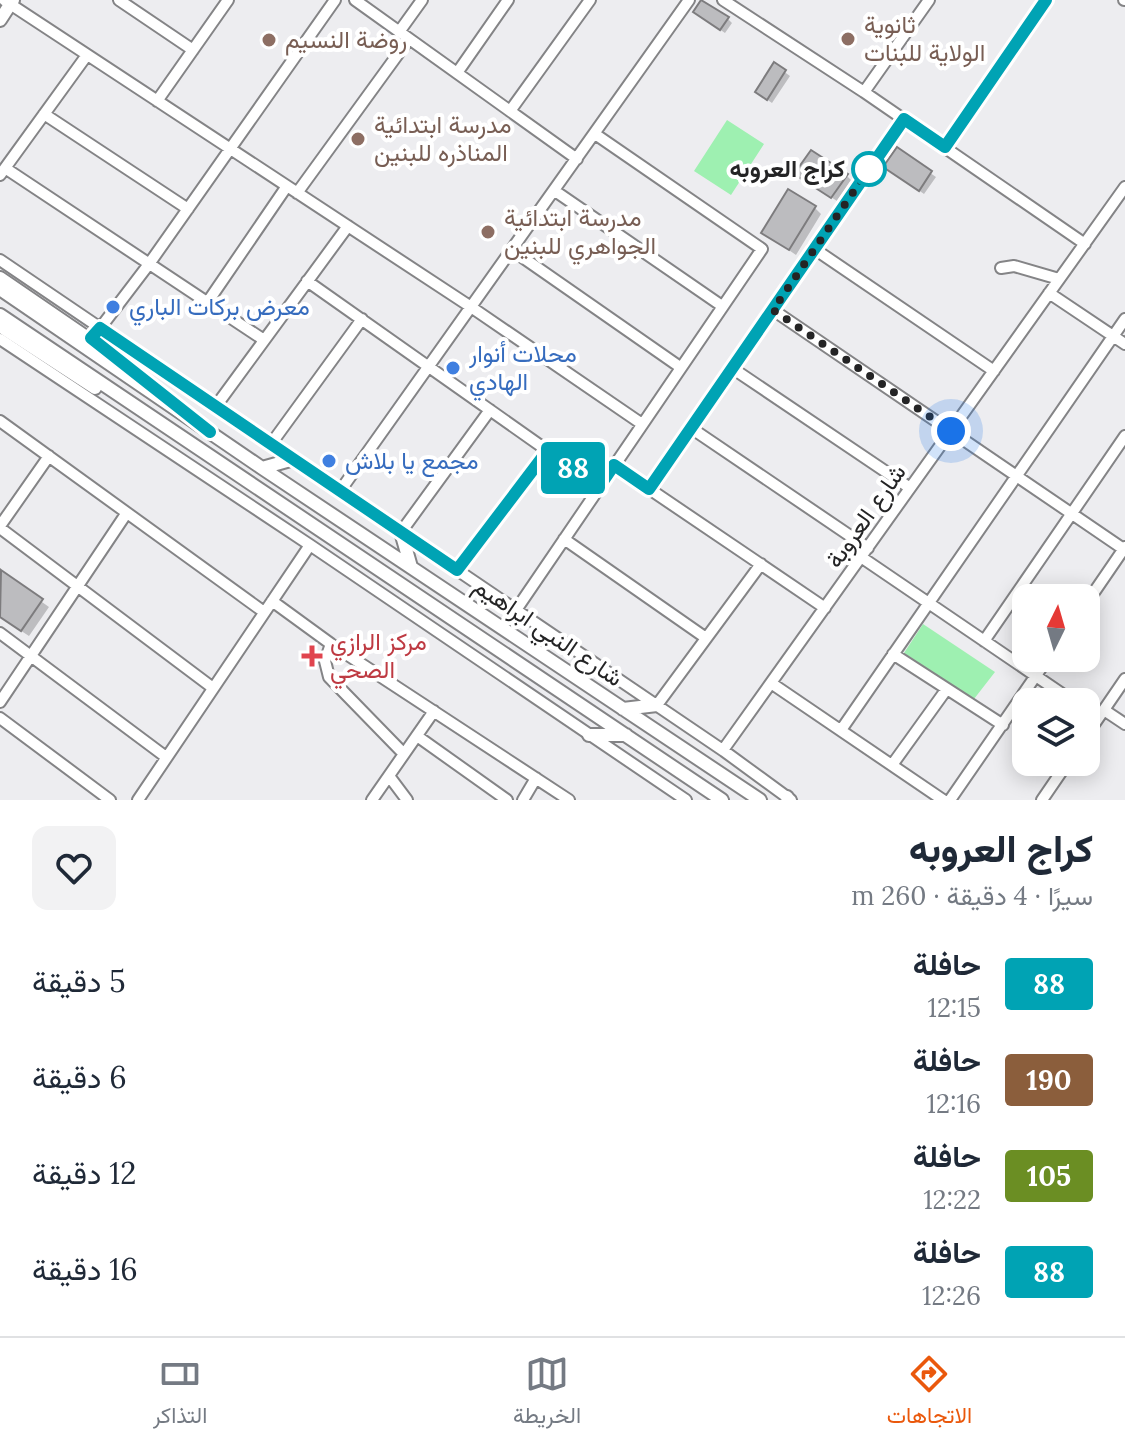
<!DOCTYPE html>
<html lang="ar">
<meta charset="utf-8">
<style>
:root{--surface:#fff;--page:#f2f2f3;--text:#1f2937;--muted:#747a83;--line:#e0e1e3;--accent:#ea580c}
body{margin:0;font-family:Lora,Vazirmatn,serif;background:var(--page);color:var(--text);direction:rtl;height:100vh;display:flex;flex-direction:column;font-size:30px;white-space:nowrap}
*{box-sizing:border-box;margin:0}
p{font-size:26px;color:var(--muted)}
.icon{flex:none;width:44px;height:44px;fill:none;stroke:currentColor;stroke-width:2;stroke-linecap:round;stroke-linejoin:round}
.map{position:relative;height:800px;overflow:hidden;direction:ltr}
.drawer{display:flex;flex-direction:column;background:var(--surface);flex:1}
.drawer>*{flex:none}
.badge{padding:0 16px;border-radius:6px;font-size:28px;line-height:52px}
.needle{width:52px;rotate:5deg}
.tools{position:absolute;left:1012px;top:584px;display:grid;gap:16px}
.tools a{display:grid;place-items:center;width:88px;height:88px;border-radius:16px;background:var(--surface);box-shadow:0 4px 20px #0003;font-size:40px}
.you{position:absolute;width:40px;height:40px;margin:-20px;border:6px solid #fff;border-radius:50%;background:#1a73e8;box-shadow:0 0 0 12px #1a73e833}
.map>.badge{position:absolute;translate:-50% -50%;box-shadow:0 0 0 4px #fff}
.round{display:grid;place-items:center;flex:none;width:84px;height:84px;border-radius:16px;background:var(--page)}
.head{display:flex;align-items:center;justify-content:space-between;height:136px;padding:0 32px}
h1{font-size:38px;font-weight:800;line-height:60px}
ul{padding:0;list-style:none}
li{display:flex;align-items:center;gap:24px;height:96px;padding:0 32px}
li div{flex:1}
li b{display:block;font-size:30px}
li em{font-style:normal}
li .badge{min-width:88px;font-weight:700;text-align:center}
.dock{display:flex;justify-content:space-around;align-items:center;height:112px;border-top:2px solid var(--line);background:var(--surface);font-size:22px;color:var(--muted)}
.dock a{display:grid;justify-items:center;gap:4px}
.dock .selected{color:var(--accent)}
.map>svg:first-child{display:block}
</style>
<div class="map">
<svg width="1125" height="800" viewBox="0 0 1125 800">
<rect width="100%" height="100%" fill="#ededf0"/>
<!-- green -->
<path fill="#9ef0b1" d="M 727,120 L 764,144 L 731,195 L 694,171 Z
M 923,624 L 995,672 L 974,699 L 904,653 Z"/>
<!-- shadow -->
<path fill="#0003" d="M 700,16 L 727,18 L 732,23 L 725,33 Z
M 775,65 L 790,76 L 772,103 L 762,96 Z
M 897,150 L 936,177 L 924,194 L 891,171 Z
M 846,175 L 851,180 L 837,201 L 802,178 Z
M 814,207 L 821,214 L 796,255 L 764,233 Z
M 1,573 L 49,607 L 29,636 L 0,617 Z"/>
<!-- building -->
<path fill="#bcbcbf" stroke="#7d7c7e" stroke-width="2" d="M 701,0 L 729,17 L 720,30 L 693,12 Z
M 774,62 L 786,70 L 767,100 L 755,92 Z
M 897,147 L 932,171 L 919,191 L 883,167 Z
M 811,150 L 848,174 L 831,198 L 794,174 Z
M 788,189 L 816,206 L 789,250 L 761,233 Z
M 1,570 L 43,599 L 21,631 L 0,617 Z"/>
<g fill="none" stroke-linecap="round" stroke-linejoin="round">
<defs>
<path id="minor" d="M 4,0 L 471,307 L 642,424
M 119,0 L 193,50
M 355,0 L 577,159
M 723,0 L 864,92 L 1085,244
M 1124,0 L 1125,0
M 399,32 L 422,0
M 457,73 L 508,0
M 864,92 L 929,0
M 157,101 L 228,0
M 510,111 L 590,0
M 44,114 L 188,209
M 945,147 L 1046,0
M 5,168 L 264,340
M 0,175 L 87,55
M 555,191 L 722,306
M 297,193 L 409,39
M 813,248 L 994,371
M 512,250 L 680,367
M 0,260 L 724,751 L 791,800
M 1001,268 L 1014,266 L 1059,279
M 307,281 L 599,487
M 1049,293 L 1125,344
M 207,303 L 287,186
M 773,310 L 1125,550
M 98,331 L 149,264 L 335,0
M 0,339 L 310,545 L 686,800
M 732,368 L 910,488
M 216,406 L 348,226
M 0,421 L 264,612
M 691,428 L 868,548
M 271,444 L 362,319
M 614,465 L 825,608
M 649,489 L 904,119
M 340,491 L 689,0
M 0,526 L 49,456
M 0,528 L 213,688
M 401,532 L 490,410
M 564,539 L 706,638
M 861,557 L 1074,702
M 457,570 L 548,450
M 272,601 L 331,644 L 569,800
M 1086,604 L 1125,547
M 516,610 L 762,249 L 595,134
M 0,633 L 166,757
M 984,641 L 1125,436
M 331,644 L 325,661 L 329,677 L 404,754
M 893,654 L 1003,725
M 771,683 L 943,800
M 0,702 L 126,514
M 657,705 L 761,564
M 1104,710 L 1125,724
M 0,718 L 110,800
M 841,730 L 1125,319
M 417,736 L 507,800
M 1086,736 L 1125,679
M 723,750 L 1125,187
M 892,765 L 946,690
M 389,776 L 407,800
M 138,800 L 310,545
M 372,800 L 434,711
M 523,800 L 536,778
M 950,800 L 1048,658
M 1042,800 L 1068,762"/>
<path id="major" d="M 0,20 L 13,0
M 0,278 L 124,363
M 0,289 L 262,468 L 760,800
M 0,315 L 722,800
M 0,326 L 95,388
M 262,468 L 294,459
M 401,532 L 411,567
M 623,709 L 657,705
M 589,735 L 626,735
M 787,797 L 788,800"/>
</defs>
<!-- minor casing -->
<use href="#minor" stroke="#848486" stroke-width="14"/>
<!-- major casing -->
<use href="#major" stroke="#848486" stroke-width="16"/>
<!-- minor -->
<use href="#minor" stroke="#fff" stroke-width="10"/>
<!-- major -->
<use href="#major" stroke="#fff" stroke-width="12"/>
</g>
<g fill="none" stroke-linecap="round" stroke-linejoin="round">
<defs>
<path id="line" d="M 210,432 L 91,338 L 100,328 L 457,570 L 548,450 L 599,487 L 614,465 L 649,489 L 904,119 L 945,147 L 1046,0"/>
</defs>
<!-- line casing -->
<use href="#line" stroke="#fff" stroke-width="18"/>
<!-- line -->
<use href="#line" stroke="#00a3b4" stroke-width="12"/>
<!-- walk -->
<path stroke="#242425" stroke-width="8" stroke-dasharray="0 14.4" d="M 869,169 L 773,310 L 951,431"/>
</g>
<!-- markers -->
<g fill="#8d6e63" stroke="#fff" stroke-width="3">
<circle cx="848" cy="39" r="8"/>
<circle cx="269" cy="40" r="8"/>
<circle cx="358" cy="139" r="8"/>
<circle cx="488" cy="232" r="8"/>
</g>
<circle fill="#fff" stroke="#00a3b4" stroke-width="4" cx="869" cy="169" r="16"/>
<g fill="#3f7fe0" stroke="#fff" stroke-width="3">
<circle cx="113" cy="307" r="8"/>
<circle cx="453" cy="368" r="8"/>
<circle cx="329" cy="461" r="8"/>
</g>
<path fill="#e0444e" stroke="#fff" stroke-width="3" d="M308 644h8v8h8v8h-8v8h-8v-8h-8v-8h8z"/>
<g text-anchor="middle" stroke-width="8" stroke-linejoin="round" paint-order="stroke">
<!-- education labels -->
<g font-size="24" fill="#785e54" stroke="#fff" text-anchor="start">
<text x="864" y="33">ثانوية<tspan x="864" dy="28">الولاية للبنات</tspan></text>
<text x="285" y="48">روضة النسيم</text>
<text x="374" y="133">مدرسة ابتدائية<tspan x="374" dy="28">المناذره للبنين</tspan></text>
<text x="504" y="226">مدرسة ابتدائية<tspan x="504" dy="28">الجواهري للبنين</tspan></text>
</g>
<!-- stop labels -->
<g font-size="24" font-weight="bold" fill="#242425" stroke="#fff" text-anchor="end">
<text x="845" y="177">كراج العروبه</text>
</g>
<!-- shop labels -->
<g font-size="24" fill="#366cbe" stroke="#fff" text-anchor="start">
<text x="129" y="315">معرض بركات الباري</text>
<text x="469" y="362">محلات أنوار<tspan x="469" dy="28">الهادي</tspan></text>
<text x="345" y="469">مجمع يا بلاش</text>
</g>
<!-- street labels -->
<g font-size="24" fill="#242425" stroke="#fff">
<text transform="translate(866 516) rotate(-55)" y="8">شارع العروبة</text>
<text transform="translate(548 632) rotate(34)" y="8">شارع النبي ابراهيم</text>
</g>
<!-- health labels -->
<g font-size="24" fill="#be3a42" stroke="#fff" text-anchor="start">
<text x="330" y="650">مركز الرازي<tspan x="330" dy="28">الصحي</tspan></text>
</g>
</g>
</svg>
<div class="tools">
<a><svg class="needle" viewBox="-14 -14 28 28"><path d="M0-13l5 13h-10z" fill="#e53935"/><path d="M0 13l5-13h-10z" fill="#747a83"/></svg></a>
<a><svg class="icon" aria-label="layers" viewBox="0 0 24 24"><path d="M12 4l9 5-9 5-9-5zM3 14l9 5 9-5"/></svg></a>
</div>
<div class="you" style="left:951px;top:431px"></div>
<b class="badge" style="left:573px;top:468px;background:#00a3b4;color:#fff">88</b>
</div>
<section class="drawer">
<div class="head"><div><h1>كراج العروبه</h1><p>سيرًا · 4 دقيقة · 260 m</p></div><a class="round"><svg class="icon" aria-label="heart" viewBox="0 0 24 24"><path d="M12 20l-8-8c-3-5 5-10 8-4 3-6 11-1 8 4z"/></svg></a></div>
<ul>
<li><span class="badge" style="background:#00a3b4;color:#fff">88</span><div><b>حافلة</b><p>12:15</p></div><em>5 دقيقة</em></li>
<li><span class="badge" style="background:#8b5e3c;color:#fff">190</span><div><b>حافلة</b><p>12:16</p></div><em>6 دقيقة</em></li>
<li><span class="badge" style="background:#6b8e23;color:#fff">105</span><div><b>حافلة</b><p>12:22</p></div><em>12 دقيقة</em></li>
<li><span class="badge" style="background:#00a3b4;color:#fff">88</span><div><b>حافلة</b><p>12:26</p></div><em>16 دقيقة</em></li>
</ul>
</section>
<nav class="dock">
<a class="selected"><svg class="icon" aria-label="directions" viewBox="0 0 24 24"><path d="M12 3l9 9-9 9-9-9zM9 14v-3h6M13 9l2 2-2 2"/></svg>الاتجاهات</a>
<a><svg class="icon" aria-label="map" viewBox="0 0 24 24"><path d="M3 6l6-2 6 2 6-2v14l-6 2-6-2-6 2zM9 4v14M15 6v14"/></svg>الخريطة</a>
<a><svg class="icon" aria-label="tickets" viewBox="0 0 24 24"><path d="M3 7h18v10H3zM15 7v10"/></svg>التذاكر</a>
</nav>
